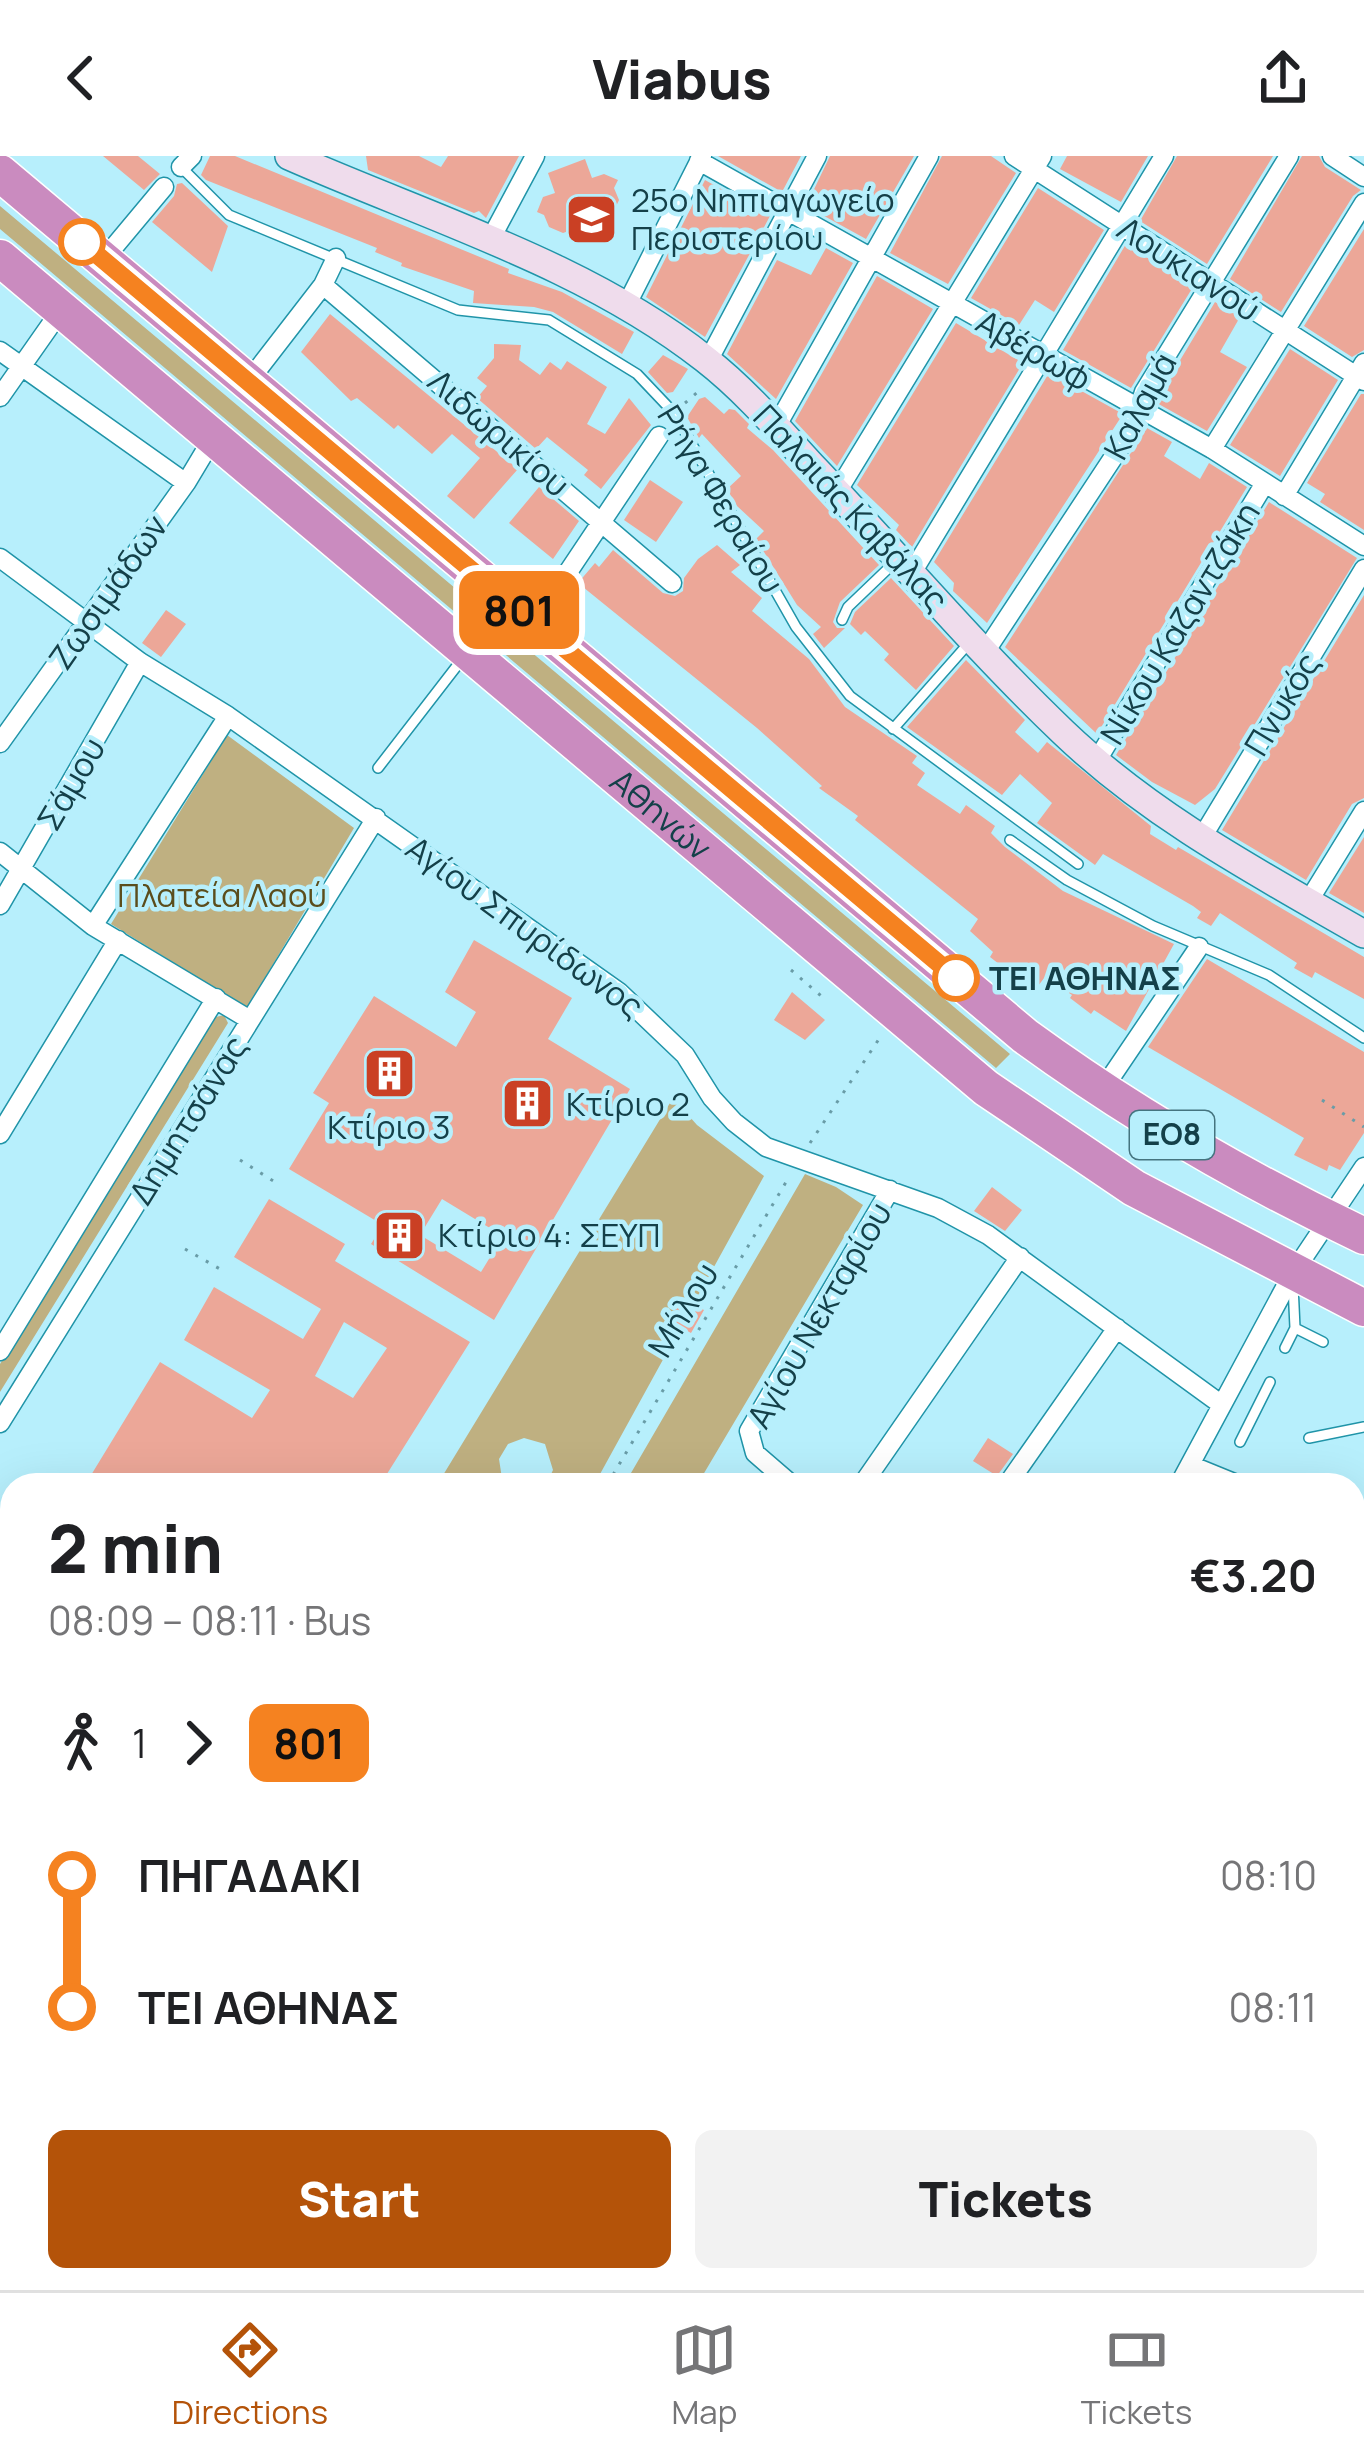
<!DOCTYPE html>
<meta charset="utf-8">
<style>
:root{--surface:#fff;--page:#f2f2f2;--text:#202124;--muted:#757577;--line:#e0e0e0;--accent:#b45309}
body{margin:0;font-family:Manrope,sans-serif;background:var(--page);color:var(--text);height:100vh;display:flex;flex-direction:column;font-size:45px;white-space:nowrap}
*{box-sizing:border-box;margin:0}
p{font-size:39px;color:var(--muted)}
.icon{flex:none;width:66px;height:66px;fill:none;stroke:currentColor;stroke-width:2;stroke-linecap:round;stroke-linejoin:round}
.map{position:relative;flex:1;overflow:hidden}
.drawer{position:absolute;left:0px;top:1317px;width:1365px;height:819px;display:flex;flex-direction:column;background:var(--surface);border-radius:36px 36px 0 0;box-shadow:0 12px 48px #0002}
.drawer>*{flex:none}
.badge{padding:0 24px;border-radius:18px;font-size:42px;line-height:78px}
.map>.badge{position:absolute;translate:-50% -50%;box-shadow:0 0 0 6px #fff}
.legs{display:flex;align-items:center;gap:18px;height:132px;padding:0 48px;font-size:39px}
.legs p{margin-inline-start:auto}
.summary{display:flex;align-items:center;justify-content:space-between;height:204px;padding:0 48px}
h1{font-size:66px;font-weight:800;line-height:90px}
.button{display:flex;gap:24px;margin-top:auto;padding:24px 48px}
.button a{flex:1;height:138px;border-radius:18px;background:var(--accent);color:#fff;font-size:48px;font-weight:800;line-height:138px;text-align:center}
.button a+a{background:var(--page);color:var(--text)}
ul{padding:0 48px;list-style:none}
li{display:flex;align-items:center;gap:42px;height:132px;font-size:45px}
li i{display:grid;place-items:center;width:18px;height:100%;margin:0 15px;background:currentColor}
li i::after{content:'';width:30px;height:30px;margin:-15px;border:9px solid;border-radius:50%;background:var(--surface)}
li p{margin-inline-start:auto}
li:first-child i{background:linear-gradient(#0000 50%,currentColor 0)}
li:last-child i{background:linear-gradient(currentColor 50%,#0000 0)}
header{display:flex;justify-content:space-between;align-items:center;height:156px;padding:0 48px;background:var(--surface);font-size:54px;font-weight:800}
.tab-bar{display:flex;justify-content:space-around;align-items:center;height:168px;border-top:3px solid var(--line);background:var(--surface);font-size:33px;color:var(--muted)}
.tab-bar a{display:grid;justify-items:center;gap:6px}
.tab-bar .on{color:var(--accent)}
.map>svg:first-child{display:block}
</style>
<header><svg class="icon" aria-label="back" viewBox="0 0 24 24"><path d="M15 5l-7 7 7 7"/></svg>Viabus<svg class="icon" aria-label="share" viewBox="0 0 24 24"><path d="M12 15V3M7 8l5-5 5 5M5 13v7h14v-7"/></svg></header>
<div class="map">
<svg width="1364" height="2134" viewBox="0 0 1364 2134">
<rect width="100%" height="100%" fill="#b7effc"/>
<!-- green -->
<path fill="#bfb081" d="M 0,50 L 1010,898 L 996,912 L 0,73 Z
M 227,579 L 354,672 L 247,852 L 111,768 Z
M 224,859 L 228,867 L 0,1236 L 0,1208 L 216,861 Z
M 673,942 L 697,969 L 764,1020 L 594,1329 L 546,1329 L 553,1314 L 545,1288 L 524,1282 L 508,1288 L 499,1303 L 503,1329 L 437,1329 Z
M 805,1018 L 836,1031 L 863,1049 L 697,1329 L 624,1329 Z
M 0,1752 L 12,1756 L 12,2124 L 476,2124 L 499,2134 L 0,2134 Z"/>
<!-- building -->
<path fill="#eca798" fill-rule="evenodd" d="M 103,0 L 138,0 L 160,18 L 144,34 Z
M 210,0 L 235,0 L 509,113 L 508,117 L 562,136 L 634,176 L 622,198 L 553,156 L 534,151 L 473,147 L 474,135 L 401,110 L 402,107 L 375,96 L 377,92 L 206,24 L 201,19 Z
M 366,0 L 419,0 L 441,11 L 448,0 L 519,0 L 486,62 L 479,55 L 474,57 L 368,14 Z
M 718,0 L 801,0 L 782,36 Z
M 830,0 L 914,0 L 866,83 L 806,50 Z
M 942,0 L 991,0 L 1016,17 L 948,128 L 890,97 Z
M 1067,0 L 1148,0 L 1121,46 L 1060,13 Z
M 1177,0 L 1273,0 L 1207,108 L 1140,65 Z
M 1302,0 L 1319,0 L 1325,11 L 1361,34 L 1353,40 L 1281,156 L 1230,123 Z
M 585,3 L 592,22 L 604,18 L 618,24 L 614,32 L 619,44 L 613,57 L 599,63 L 583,55 L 577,72 L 563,77 L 549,71 L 544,59 L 537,56 L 543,41 L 555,37 L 548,17 Z
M 705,24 L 770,60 L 705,181 L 646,141 Z
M 177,28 L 182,27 L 228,70 L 212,116 L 152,66 L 174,40 Z
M 1038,32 L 1104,74 L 1054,156 L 1035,144 L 1019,169 L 971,142 Z
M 1364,73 L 1364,194 L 1352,201 L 1304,170 Z
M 1126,88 L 1193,131 L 1131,232 L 1063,194 Z
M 826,92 L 853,107 L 776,243 L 727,198 L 777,104 L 811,119 Z
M 877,120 L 933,153 L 837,310 L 795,265 Z
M 1215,146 L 1240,161 L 1220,196 L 1247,211 L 1207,275 L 1155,246 Z
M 330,158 L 518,313 L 474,363 L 447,340 L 480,302 L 452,278 L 432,298 L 398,269 L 394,273 L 357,242 L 351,245 L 301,196 Z
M 956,167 L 1023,207 L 912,391 L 896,374 L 899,369 L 857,329 Z
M 494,188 L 521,189 L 519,204 L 540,219 L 550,206 L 561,214 L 567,205 L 607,231 L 587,268 L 605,278 L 629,242 L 651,269 L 601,333 L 584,319 L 588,314 L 547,281 L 536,293 L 477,242 L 487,230 L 477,222 L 494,202 Z
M 1290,193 L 1338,224 L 1280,320 L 1230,289 Z
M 663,199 L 688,213 L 673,236 L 667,237 L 648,216 Z
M 1049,217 L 1123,258 L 987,467 L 953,435 L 954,427 L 934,406 Z
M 1361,238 L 1364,238 L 1364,374 L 1320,346 L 1325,338 L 1307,327 Z
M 705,241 L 724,258 L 729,253 L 735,254 L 749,268 L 747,272 L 773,294 L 879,409 L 840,446 L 833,466 L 837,472 L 845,472 L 824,492 L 813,478 L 821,471 L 797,449 L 756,383 L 764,375 L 737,350 L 727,333 L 741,320 L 702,278 L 699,282 L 687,261 L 699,243 Z
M 1147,272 L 1172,286 L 1164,300 L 1200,323 L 1209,307 L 1247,331 L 1097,578 L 1005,491 Z
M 650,324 L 683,346 L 656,386 L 624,364 Z
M 539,331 L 579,365 L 553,403 L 509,367 Z
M 1269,346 L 1357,402 L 1215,633 L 1195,649 L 1152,626 L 1116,599 Z
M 717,389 L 740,409 L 731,416 L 762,442 L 752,455 L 809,503 L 845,551 L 917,600 L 912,607 L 925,617 L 917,629 L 960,658 L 966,649 L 995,670 L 991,677 L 1005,691 L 1063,735 L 1174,788 L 1126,875 L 1094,854 L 1091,858 L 1070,842 L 1072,839 L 1045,821 L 1034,835 L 990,801 L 993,796 L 970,775 L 978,763 L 855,664 L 858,660 L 819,632 L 822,630 L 757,572 L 578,427 L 595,407 L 599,411 L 613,394 L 663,437 L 675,440 L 683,435 L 684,422 L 698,403 Z
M 891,422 L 954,490 L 916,534 L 884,504 L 889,498 L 865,475 L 861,479 L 850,468 L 855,456 Z
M 1364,439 L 1364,642 L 1352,648 L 1306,724 L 1222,674 Z
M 166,454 L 186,468 L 161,501 L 142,487 Z
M 966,504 L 1025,564 L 1015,576 L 1038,597 L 1047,586 L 1151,670 L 1150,678 L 1176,694 L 1178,691 L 1364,801 L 1364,843 L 1315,816 L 1312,822 L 1294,812 L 1297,807 L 1220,757 L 1211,770 L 1197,762 L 1201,756 L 1193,750 L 1103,698 L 1095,709 L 1037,667 L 1052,647 L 1020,618 L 1002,639 L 907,571 Z
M 1364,681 L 1364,757 L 1329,737 Z
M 474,784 L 572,842 L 548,883 L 630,933 L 494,1164 L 371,1088 L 383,1069 L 289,1013 L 329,947 L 313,937 L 374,840 L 456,891 L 476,856 L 445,836 ZM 442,1043 L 503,1080 L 481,1116 L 420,1079 Z
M 1207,803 L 1364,896 L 1364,977 L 1340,1014 L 1329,1009 L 1327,1015 L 1294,999 L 1304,982 L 1148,891 Z
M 792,836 L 825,864 L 805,884 L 774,864 Z
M 992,1031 L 1022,1054 L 1005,1075 L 974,1055 Z
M 269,1043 L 345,1088 L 335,1105 L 470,1186 L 380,1329 L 85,1329 L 160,1206 L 252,1262 L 270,1234 L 184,1184 L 214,1131 L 303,1183 L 321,1153 L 234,1101 ZM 344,1166 L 387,1192 L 353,1242 L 315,1220 Z
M 682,1142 L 704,1154 L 691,1177 L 669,1165 Z
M 988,1282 L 1013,1298 L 997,1320 L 973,1305 Z"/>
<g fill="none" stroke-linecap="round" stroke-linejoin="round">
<defs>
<path id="lane" d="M 181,11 L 229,59 L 458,154 L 549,164 L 637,218 L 674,257 L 796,471 L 850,540 L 1078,708
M 842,464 L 848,451 L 896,405
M 893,573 L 969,487
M 378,612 L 463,502
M 1010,684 L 1067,724 L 1153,770 L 1269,819 L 1364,882
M 1293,1129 L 1295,1172 L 1323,1186
M 1285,1192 L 1295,1172
M 1309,1282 L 1364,1271
M 1240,1286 L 1270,1226
M 0,1693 L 12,1672"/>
<path id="street" d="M 1014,0 L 1364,225
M 1332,0 L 1364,21
M 699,5 L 1212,293 L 1364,390
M 181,11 L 192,0
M 489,86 L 535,0
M 103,104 L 164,31
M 323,129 L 672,427
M 626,150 L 702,0
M 0,195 L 186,327
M 708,205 L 817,0
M 248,226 L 323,129 L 336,102
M 0,241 L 61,154
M 776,271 L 929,0
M 1212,293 L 1364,47
M 837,336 L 1042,0
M 1284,340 L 1364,207
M 0,402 L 140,506 L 228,560 L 619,836 L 685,899 L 712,942 L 734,966 L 766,991 L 938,1052 L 988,1079 L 1222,1249
M 913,415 L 1164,0
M 534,467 L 659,280
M 985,496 L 1132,273 L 1144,236 L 1289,0
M 0,587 L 186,327 L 213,282
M 1096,606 L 1265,327
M 1201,683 L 1364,413
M 0,696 L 93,770 L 250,864
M 1308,746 L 1364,655
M 0,749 L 140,506
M 93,770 L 228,560
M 1101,936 L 1199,791
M 0,978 L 118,784
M 0,1195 L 216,842
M 0,1267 L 376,662
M 1190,1309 L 1239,1329
M 792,1329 L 755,1297 L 749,1275 L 890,1034
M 862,1329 L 1020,1101
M 1007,1329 L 1117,1172
M 1179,1329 L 1293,1117 L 1364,1011
M 1353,1376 L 1364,1380
M 1353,1534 L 1364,1538
M 1353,1683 L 1364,1687
M 1353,1870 L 1364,1833
M 1353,1976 L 1364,1978
M 1353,2114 L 1364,2119
M 705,2134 L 710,2124
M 851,2134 L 855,2124
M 980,2134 L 984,2124
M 1106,2134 L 1110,2124"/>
<path id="secondary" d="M 289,0 C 427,61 586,109 705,203 C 745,234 780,275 814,312 C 897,399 976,493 1063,576 C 1152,661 1258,717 1364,778"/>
<g id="highway">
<path d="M 0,17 L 1025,880 C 1132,958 1244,1023 1364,1080"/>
<path id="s1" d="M 0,102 L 986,932 L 1134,1032 L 1364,1152"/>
</g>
</defs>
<!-- lane casing -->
<use href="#lane" stroke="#2094a8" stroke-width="12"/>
<!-- street casing -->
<use href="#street" stroke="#2094a8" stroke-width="21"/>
<!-- secondary casing -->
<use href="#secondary" stroke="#2094a8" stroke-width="30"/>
<!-- highway casing -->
<use href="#highway" stroke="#fff" stroke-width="39"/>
<!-- path -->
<path stroke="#699ca7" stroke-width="3" stroke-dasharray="3 9" stroke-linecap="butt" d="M 685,247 L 700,234
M 791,814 L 827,845
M 1322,944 L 1364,971
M 810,987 L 881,880
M 240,1004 L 275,1026
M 185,1093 L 220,1113
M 607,1329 L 789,1021
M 0,1818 L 12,1814
M 310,2134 L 310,2124"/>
<!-- lane -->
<use href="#lane" stroke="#fff" stroke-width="9"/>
<!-- street -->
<use href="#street" stroke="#fff" stroke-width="18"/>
<!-- secondary -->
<use href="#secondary" stroke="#efdcec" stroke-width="27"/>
<!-- highway -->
<use href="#highway" stroke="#ca8bbf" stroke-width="36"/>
</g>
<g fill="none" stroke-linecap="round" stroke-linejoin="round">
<defs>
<path id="line-1" d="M 82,86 L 956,822"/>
</defs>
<!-- line-1 casing -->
<use href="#line-1" stroke="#fff" stroke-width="27"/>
<!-- line-1 -->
<use href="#line-1" stroke="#f58220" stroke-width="18"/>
</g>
<!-- icons -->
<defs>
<symbol id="school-square" viewBox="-11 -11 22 22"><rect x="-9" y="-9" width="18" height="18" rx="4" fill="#ca4024" stroke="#b7effc"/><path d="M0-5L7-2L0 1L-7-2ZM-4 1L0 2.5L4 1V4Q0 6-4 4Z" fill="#fff"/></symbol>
<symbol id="building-square" viewBox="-11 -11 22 22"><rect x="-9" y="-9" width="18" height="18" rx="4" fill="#ca4024" stroke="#b7effc"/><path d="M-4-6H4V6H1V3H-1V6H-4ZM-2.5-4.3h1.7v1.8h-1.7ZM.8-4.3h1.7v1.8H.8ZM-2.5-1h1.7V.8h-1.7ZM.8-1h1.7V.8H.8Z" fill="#fff"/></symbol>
</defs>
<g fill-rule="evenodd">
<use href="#school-square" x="562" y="34" width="59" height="59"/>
<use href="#building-square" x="360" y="888" width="59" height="59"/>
<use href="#building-square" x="498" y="918" width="59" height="59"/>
<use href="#building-square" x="370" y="1050" width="59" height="59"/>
</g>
<!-- markers -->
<g fill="#fff" stroke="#f58220" stroke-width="6">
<circle cx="82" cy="86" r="21"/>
<circle cx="956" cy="822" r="21"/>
</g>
<g text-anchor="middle" stroke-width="9" stroke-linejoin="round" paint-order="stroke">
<!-- shield labels -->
<rect fill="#b7effc" stroke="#45747f" stroke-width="3" x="1130" y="955" width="84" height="48" rx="9"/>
<g font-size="30" font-weight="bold" fill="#144049">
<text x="1172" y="989">ΕΟ8</text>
</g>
<!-- poi labels -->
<g font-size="33" fill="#144049" stroke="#b7effc" text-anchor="start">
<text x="631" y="56">25ο Νηπιαγωγείο<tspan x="631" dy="38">Περιστερίου</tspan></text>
<text x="566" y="960">Κτίριο 2</text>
<text x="389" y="983" text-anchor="middle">Κτίριο 3</text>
<text x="438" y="1091">Κτίριο 4: ΣΕΥΠ</text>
</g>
<!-- street labels -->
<g font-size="33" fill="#144049" stroke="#b7effc">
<text transform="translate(1189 113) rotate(33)" y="12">Λουκιανού</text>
<text transform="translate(1034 194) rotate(30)" y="12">Αβέρωφ</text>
<text transform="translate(1140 250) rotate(-62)" y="12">Καλαμά</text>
<text transform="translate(499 277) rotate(41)" y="12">Λιδωρικίου</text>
<text transform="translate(721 343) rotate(59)" y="12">Ρήγα Φεραίου</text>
<text transform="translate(851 352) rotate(47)" y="12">Παλαιάς Καβάλας</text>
<text transform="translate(108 436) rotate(-55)" y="12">Ζωσιμάδων</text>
<text transform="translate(1180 467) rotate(-59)" y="12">Νίκου Καζαντζάκη</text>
<text transform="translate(1282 548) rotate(-59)" y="12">Πνυκός</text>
<text transform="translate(71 628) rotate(-60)" y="12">Σάμου</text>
<text dy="12" stroke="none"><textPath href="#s1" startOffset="864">Αθηνών</textPath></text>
<text transform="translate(525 771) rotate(36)" y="12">Αγίου Σπυρίδωνος</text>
<text transform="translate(188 964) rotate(-58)" y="12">Δημητσάνας</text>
<text transform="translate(683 1154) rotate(-59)" y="12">Μήλου</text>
<text transform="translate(819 1159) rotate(-60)" y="12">Αγίου Νεκταρίου</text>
</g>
<!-- park labels -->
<g font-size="33" fill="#5b4d1c" stroke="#b7effc">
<text x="222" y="751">Πλατεία Λαού</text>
</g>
<!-- stop labels -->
<g font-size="33" font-weight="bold" fill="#144049" stroke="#b7effc" text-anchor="start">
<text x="989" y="834">ΤΕΙ ΑΘΗΝΑΣ</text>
</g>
</g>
</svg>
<b class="badge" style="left:519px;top:454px;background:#f58220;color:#111">801</b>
<section class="drawer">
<div class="summary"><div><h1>2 min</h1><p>08:09 – 08:11 · Bus</p></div><b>€3.20</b></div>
<div class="legs"><svg class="icon" aria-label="walk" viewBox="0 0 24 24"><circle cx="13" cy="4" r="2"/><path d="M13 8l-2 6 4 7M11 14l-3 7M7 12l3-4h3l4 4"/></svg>1<svg class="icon" aria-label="forward" viewBox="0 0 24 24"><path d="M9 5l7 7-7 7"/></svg><b class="badge" style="background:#f58220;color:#111">801</b></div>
<ul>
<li><i style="color:#f58220"></i><b>ΠΗΓΑΔΑΚΙ</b><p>08:10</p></li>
<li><i style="color:#f58220"></i><b>ΤΕΙ ΑΘΗΝΑΣ</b><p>08:11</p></li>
</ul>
<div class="button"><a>Start</a><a>Tickets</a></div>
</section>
</div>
<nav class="tab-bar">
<a class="on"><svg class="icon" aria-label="directions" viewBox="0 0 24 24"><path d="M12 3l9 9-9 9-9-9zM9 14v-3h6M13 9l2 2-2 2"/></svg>Directions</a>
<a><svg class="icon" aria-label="map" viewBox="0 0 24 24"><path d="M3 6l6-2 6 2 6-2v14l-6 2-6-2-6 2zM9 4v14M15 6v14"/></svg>Map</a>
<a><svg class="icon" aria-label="tickets" viewBox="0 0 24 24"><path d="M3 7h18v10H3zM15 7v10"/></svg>Tickets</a>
</nav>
